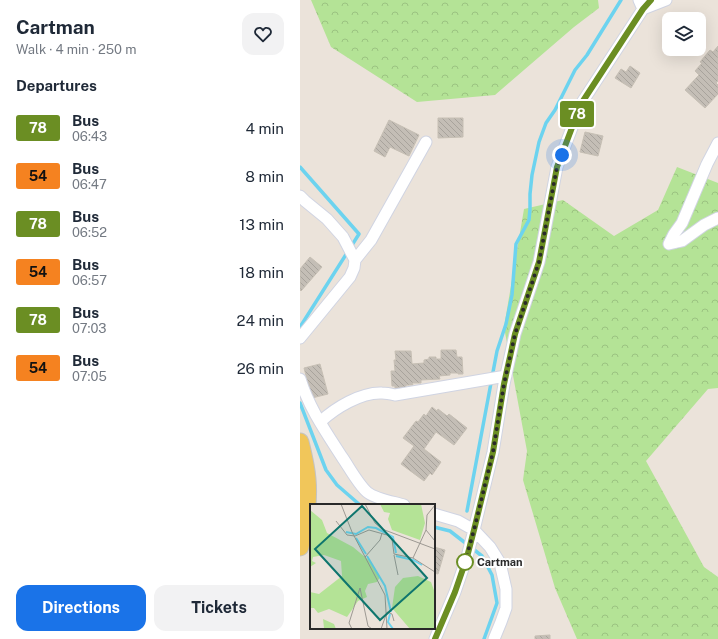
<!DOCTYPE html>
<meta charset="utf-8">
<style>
:root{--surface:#fff;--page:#f2f2f3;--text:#1f2937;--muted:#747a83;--accent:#1a73e8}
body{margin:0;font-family:"Public Sans",sans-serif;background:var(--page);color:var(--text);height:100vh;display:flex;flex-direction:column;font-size:15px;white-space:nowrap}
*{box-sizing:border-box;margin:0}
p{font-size:13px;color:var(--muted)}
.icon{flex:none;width:22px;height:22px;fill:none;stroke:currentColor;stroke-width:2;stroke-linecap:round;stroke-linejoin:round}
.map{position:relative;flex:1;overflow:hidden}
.details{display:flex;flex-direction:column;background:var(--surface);width:300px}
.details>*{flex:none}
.badge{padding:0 8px;border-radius:3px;font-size:14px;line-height:26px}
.buttons{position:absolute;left:362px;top:12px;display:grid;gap:8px}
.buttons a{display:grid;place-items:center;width:44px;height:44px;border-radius:8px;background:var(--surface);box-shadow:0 4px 16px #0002;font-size:20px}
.you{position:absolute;width:20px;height:20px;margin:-10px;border:3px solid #fff;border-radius:50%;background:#1a73e8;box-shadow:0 0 0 6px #1a73e833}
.map>.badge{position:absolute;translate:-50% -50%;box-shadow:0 0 0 2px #fff}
h2{padding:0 16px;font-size:15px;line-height:36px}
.round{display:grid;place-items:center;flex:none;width:42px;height:42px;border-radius:12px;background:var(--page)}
.overview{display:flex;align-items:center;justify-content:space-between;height:68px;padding:0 16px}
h1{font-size:19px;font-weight:700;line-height:30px}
.primary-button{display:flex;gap:8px;margin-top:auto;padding:8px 16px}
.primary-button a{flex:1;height:46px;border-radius:12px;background:var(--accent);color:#fff;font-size:16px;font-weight:700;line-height:46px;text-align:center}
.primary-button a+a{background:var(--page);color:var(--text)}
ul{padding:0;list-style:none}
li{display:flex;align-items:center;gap:12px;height:48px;padding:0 16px}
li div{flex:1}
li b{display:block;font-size:15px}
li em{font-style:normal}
li .badge{min-width:44px;font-weight:700;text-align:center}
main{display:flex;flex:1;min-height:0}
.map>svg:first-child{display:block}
</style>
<main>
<section class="details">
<div class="overview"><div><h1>Cartman</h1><p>Walk · 4 min · 250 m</p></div><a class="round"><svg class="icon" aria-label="heart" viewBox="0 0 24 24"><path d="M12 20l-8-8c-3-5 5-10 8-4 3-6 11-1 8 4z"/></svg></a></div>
<h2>Departures</h2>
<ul>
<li><span class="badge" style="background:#6b8e23;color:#fff">78</span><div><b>Bus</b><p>06:43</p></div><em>4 min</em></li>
<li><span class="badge" style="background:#f58220;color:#111">54</span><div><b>Bus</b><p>06:47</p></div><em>8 min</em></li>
<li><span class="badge" style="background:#6b8e23;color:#fff">78</span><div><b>Bus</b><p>06:52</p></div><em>13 min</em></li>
<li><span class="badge" style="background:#f58220;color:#111">54</span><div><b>Bus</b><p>06:57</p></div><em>18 min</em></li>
<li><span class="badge" style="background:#6b8e23;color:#fff">78</span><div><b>Bus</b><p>07:03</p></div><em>24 min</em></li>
<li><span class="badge" style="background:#f58220;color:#111">54</span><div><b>Bus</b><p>07:05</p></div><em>26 min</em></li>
</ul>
<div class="primary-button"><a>Directions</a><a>Tickets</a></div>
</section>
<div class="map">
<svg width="418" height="639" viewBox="0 0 418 639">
<defs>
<pattern id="forest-crowns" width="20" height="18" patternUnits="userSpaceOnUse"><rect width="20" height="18" fill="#b4e396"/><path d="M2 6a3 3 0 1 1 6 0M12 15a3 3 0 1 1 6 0" fill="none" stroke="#9bc381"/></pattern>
<pattern id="building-back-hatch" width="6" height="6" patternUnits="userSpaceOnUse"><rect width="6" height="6" fill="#c4beb6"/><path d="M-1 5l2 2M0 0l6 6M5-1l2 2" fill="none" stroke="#a8a39c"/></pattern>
</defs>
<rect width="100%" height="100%" fill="#ebe3da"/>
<!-- forest -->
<path fill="url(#forest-crowns)" d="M 11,0 L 298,0 L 299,8 L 274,27 L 195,95 L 117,102 L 31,47 Z
M 377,167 L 418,183 L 418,388 L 408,389 L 346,461 L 404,567 L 418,577 L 418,639 L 277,639 L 255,588 L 223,480 L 227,451 L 204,327 L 224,209 L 263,200 L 314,236 L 358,210 Z"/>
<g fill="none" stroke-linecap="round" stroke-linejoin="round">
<!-- stream -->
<path stroke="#6cd3ef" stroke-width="3.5" d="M 0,167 L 59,234 L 0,327
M 193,372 L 197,351 L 206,324 L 212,295 L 216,244 L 229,220 L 230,209 L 230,194 L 232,175 L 239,142 L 246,123 L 255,110 L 275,70 L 287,55 L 321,0
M 0,403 L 26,470 L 37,485 L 60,505
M 167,511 L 191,383
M 134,527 L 150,531 L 182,556 L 192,575 L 197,603 L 184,639"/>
</g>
<!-- building -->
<path fill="url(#building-back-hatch)" stroke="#c6bfb4" d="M 418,46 L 418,81 L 416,83 L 418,85 L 418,94 L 405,108 L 385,90 L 399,75 L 395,71 L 402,63 L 400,62 L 410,50 L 413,52 Z
M 330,66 L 340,73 L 331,88 L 315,78 L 321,69 L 326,72 Z
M 138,118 L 163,118 L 163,137 L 138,138 Z
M 89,120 L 119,135 L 109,156 L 90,147 L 85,157 L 74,151 Z
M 285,132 L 303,136 L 298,156 L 280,152 Z
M 10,257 L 22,267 L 1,291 L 0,290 L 0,269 Z
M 141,350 L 156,350 L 157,357 L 162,357 L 163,374 L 158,374 L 158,373 L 150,373 L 150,375 L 139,376 L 140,379 L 121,380 L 121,383 L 112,383 L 113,385 L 106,385 L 106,388 L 95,388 L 95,386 L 92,386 L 91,371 L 95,371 L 94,360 L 96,360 L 95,351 L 111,351 L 112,364 L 124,363 L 124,360 L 129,359 L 129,357 L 136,357 L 136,359 L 141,359 Z
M 20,364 L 28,394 L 12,398 L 4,368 Z
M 132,407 L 137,411 L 138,409 L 147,416 L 149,414 L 167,428 L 154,445 L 136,432 L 124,449 L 141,462 L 132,475 L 130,473 L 124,481 L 101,464 L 114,446 L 103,438 L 116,421 L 118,422 L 124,414 L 126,416 Z
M 134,547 L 145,550 L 138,574 L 134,573 Z
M 250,635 L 250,639 L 235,639 L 235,636 Z"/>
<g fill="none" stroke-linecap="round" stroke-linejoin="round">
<defs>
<path id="minor" d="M 339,0 L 343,9 L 366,0
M 418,143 L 407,164 L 382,223 L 374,234 L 369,244 L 382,241 L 404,225 L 418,218
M 0,196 L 5,201 L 27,219 L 43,237 L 55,260 L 54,268 L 50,277 L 0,338
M 55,260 L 71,240 L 126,142
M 0,379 C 9,408 26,432 42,457 C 49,467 58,484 67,492 C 75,499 94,502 104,505
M 20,422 C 35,408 61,392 82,393 C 86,393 91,394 95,395 L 206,376
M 134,514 L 158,521 L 174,530 L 190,547 L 200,563 L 206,589 L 206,608 L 201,622 L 194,639
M 135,639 L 155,592 L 167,557 L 174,530 L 193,452 L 204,384 L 215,334 L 239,262 L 257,167 L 281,104 L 343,9 L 351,0"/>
<path id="primary" d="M 0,442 C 3,454 6,466 7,479 C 9,500 5,526 0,547"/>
</defs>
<!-- minor casing -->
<use href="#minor" stroke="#d0d4e2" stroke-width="13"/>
<!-- primary casing -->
<use href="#primary" stroke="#c3c3c3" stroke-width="19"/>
<!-- minor -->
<use href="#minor" stroke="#fff" stroke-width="11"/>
<!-- primary -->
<use href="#primary" stroke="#f1c65a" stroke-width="17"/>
</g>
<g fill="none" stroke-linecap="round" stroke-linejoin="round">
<defs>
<path id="line" d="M 135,639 L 155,592 L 167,557 L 174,530 L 193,452 L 204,384 L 215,334 L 239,262 L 257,167 L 281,104 L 343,9 L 351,0"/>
</defs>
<!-- line casing -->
<use href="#line" stroke="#fff" stroke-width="9"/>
<!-- line -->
<use href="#line" stroke="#6b8e23" stroke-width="6"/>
<!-- walk -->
<path stroke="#292929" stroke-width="4" stroke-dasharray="0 7.2" d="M 165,562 L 174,530 L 193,452 L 204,384 L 215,334 L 239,262 L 257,167 L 262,155"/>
</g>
<!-- markers -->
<circle fill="#fff" stroke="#6b8e23" stroke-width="2" cx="165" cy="562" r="8"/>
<g text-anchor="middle" stroke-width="4" stroke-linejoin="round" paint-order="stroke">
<!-- stop labels -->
<g font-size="11" font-weight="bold" fill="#292929" stroke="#fff" text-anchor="start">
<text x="177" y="566">Cartman</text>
</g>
</g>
<!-- overview -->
<g transform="translate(10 504)">
<rect width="125" height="125" fill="#ebe3da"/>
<path d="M 70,0 L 111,0 L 115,19 L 110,36 L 82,26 L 78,15 L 80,9 L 74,8 ZM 0,6 L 12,16 L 17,29 L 43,43 L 61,58 L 70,73 L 67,78 L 58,80 L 55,87 L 57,93 L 48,97 L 37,113 L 19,105 L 8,109 L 4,104 L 0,104 L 0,88 L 9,90 L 32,72 L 31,57 L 14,51 L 3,53 L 2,57 L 6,59 L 0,63 ZM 108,72 L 121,78 L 125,89 L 125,125 L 100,125 L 82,104 L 85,83 L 93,74 ZM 13,115 L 24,120 L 26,125 L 10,125 L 14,124 Z" fill="#b4e396"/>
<path fill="none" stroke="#6cd3ef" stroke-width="2" d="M 36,28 L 46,30 L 58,23 L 66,24 L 83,33 L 86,49M 46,34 L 56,50M 57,52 L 75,82 L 81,108M 86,52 L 103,56 L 112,61M 80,110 L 78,118 L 83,125"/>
<path fill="none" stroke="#9d9993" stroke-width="1" d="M 31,0 L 42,28 L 75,91 L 77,125M 55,0 L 65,19 L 72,25 L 125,45M 26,17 L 37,31 L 45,32 L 59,26 L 77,31 L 82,35 L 84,50 L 103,54 L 125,68M 116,26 L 125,37M 84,51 L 88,71M 55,53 L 70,36 L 72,29M 103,54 L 116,26 L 117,11 L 125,1M 42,125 L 39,119 L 50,84 L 58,122 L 62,125M 71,125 L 77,108 L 82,110 L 84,117"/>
<path fill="#0f766e" fill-opacity="0.15" stroke="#0f766e" stroke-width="2" d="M 52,2 L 117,74 L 70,116 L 5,45 Z"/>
<rect width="125" height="125" fill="none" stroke="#292929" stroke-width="2"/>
</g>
</svg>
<div class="buttons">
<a><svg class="icon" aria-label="layers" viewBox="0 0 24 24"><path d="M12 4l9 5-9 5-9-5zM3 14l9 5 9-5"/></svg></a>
</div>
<div class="you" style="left:262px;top:155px"></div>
<b class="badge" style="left:277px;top:114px;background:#6b8e23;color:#fff">78</b>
</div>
</main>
